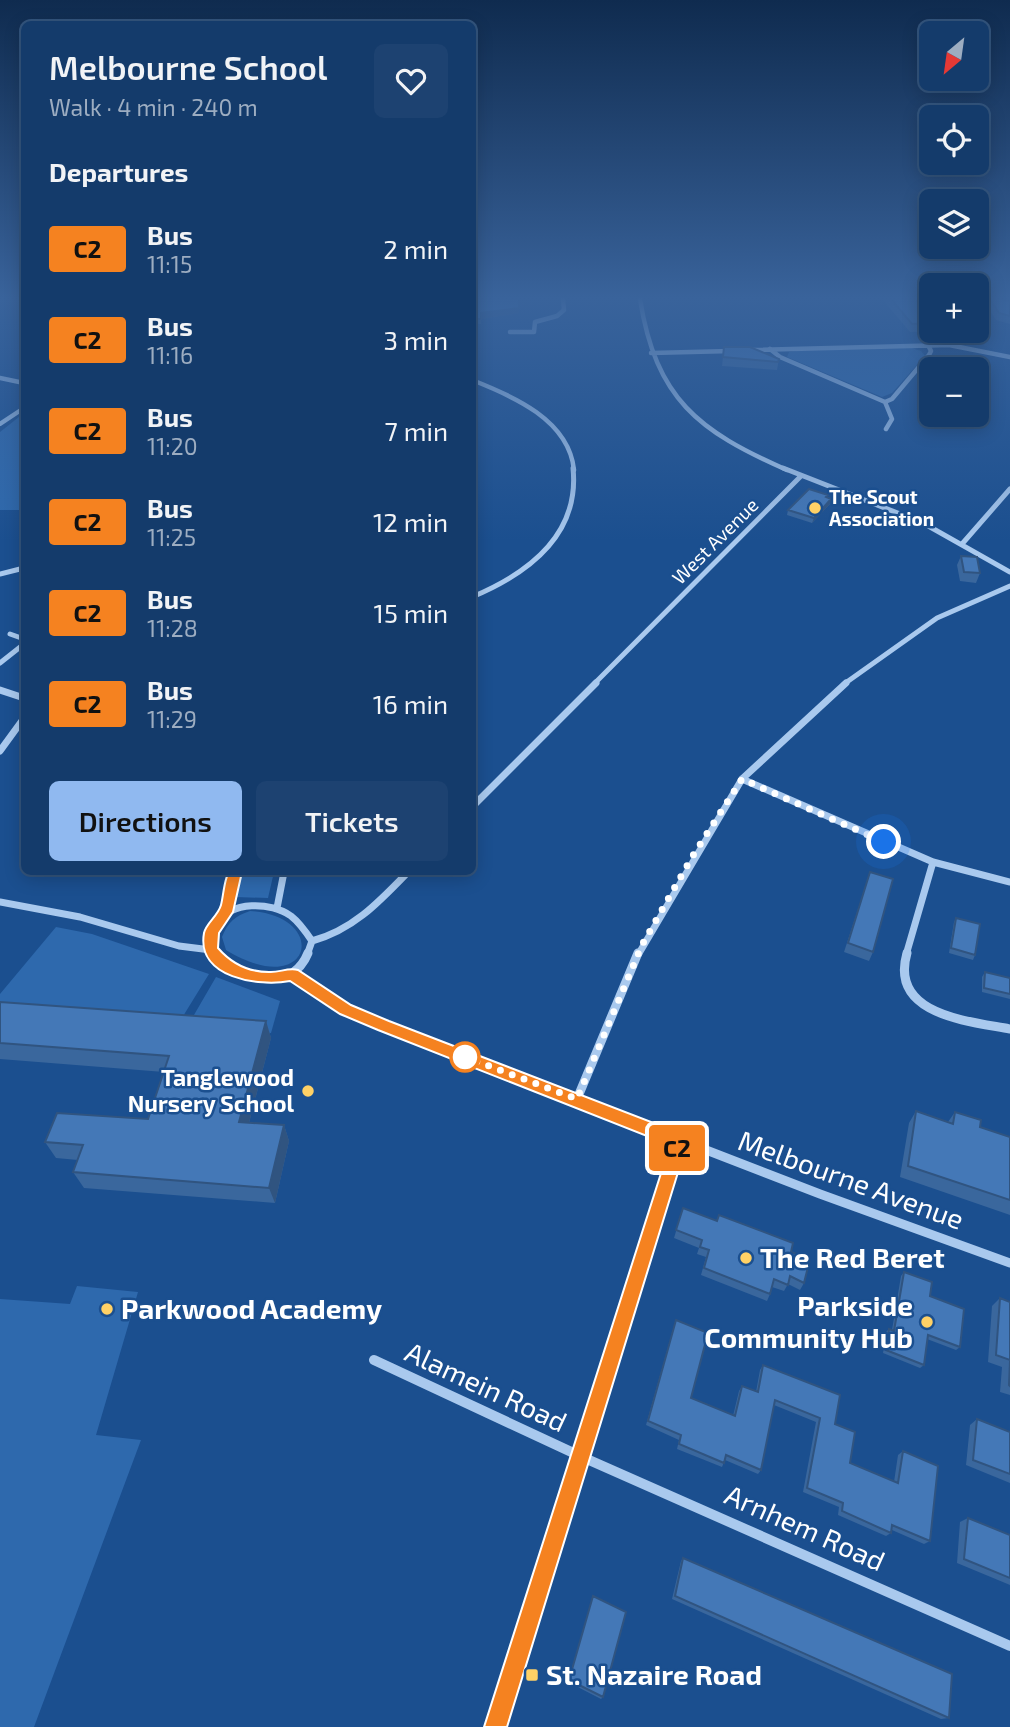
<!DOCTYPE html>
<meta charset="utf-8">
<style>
:root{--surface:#143b6b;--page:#1d4271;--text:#f1f3f6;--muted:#9dadc1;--line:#33557e;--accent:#90b9f0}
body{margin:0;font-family:"Exo 2",sans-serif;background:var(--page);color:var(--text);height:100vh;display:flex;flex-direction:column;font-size:26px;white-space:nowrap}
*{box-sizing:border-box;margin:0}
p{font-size:23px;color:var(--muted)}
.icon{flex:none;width:38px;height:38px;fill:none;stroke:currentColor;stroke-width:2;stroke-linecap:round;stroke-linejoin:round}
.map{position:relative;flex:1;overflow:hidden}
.side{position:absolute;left:21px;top:21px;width:455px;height:854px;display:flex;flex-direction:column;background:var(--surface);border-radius:10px;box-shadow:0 4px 18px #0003,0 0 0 2px var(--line)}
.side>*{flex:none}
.badge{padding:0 14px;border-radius:5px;font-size:24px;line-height:46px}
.needle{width:46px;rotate:209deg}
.controls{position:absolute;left:919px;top:21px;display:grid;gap:14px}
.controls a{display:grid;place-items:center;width:70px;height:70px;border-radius:10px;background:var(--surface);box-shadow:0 4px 18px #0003,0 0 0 2px var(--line);font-size:35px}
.you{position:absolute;width:35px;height:35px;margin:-18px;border:5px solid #fff;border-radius:50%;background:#1a73e8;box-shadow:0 0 0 10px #1a73e833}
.map>.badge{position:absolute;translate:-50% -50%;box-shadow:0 0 0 4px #fff}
h2{padding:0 28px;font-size:26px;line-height:63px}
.round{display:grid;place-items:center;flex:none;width:74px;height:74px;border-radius:10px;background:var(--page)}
.head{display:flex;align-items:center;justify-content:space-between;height:119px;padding:0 28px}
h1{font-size:33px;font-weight:600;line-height:52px}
.action{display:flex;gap:14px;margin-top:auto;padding:14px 28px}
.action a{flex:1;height:80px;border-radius:10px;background:var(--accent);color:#111;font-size:28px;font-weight:600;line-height:80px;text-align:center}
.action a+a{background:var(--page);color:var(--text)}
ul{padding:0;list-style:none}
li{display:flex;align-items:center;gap:21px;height:91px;padding:0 28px}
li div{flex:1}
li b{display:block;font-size:26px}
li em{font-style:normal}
li .badge{min-width:77px;font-weight:700;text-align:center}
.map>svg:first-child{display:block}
</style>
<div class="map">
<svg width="1010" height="1727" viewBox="0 0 1010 1727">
<rect width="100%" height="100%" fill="#1b4f8f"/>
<!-- green -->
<path fill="#2e69ad" d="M 912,348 L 921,351 L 925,356 L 892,393 L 882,397 L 787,357 L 789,352 L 797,351 Z
M 24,413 L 24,510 L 0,510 L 0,432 Z
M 242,872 L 274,872 L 268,898 L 236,897 Z
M 250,911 C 331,916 312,1002 226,950 L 222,937 C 228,922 235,916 250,911 Z
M 56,927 L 92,934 L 209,974 L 177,1026 L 0,1014 L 0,994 Z
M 216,977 L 280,1001 L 271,1033 L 187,1027 Z
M 77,1286 L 138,1292 L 96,1435 L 141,1440 L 34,1727 L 0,1727 L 0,1299 L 70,1304 Z"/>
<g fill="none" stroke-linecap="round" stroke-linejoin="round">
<!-- street-far4 -->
<path stroke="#a9c9ee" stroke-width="4.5" d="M 640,299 C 656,399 698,431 787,470
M 939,331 L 949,345
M 510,332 L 534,332 L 535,322 L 557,316 L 564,310 L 563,299
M 770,349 L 780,357 L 885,402 L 892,399 L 929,355 L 931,351 L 928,345
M 750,350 L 949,345 L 1010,357
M 651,353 L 731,351
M 0,378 L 24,383
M 472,380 C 513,396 569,420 574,470
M 885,402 L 892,419 L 886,429
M 0,424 L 24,408"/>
<!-- street-far3 -->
<path stroke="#a9c9ee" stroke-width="5" d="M 783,468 L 923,523 L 1010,572
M 962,544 L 1010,489
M 0,574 L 24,568
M 472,597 C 527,574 580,535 573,468
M 10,634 L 24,639
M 0,663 L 24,644
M 594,684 L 800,477
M 844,684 L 937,618 L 1010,586"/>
<!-- street-far2 -->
<path stroke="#a9c9ee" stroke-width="7" d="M 0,690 L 24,698
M 0,751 L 24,718
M 742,779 L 933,862 L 1010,882
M 472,807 L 596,683
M 0,902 L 80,917 L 179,946 L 211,950
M 277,908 L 284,872
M 226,912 L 235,872
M 312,941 C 353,930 379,902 408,872
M 216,955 L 211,950 C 212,941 212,932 217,924 C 231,900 271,902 291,916 C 300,923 306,932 312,941 L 307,955
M 638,955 L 742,779 L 846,683
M 906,955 L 933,862"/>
<!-- street-far1 -->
<path stroke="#a9c9ee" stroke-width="9" d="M 214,953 C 239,979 291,995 308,953
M 907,953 C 889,1015 968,1021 1010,1029
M 292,974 L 345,1009 L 383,1025 L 820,1194 L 1010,1263
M 577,1099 L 638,953
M 631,1297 L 680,1141"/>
<!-- street -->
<path stroke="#a9c9ee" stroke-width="10" d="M 374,1360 L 580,1456 L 1010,1646
M 496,1727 L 632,1295"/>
</g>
<!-- wall -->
<path fill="#3a679d" d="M 472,299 L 519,313 L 481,319 L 481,324 L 472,324 Z
M 882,299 L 916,299 L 931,315 L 931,331 L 935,331 L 910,332 Z
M 919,299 L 931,299 L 931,313 Z
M 987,299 L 1001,299 L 1010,301 L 1010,324 L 996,320 L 985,302 Z
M 724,347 L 779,359 L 777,370 L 722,366 Z
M 828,498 L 830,504 L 812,523 L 787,515 L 788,510 Z
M 961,556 L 980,573 L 976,583 L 960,581 L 957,565 Z
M 870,872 L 873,952 L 869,961 L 844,952 Z
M 956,918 L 975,955 L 973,960 L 949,953 L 954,922 Z
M 985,972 L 1010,978 L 1010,999 L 982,992 L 982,977 Z
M 0,1002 L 266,1021 L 271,1038 L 249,1123 L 284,1125 L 289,1141 L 275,1203 L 84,1188 L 73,1172 L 78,1160 L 56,1158 L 45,1142 L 148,1119 L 164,1072 L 0,1059 Z
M 916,1111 L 948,1122 L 955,1112 L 980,1127 L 1010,1137 L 1010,1215 L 900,1177 L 909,1123 Z
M 683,1208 L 716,1221 L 719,1215 L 791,1252 L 804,1283 L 800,1290 L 788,1284 L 784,1291 L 772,1287 L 770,1294 L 767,1301 L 701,1275 L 706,1257 L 697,1254 L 699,1248 L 674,1238 Z
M 904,1272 L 930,1296 L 960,1347 L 956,1350 L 927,1339 L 924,1365 L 920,1368 L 883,1353 L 886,1332 L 889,1329 L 892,1330 L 901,1276 Z
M 1000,1298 L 1010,1302 L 1010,1395 L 1000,1392 L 1002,1367 L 988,1362 L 992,1306 Z
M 674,1326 L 691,1398 L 733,1416 L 739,1391 L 742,1386 L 756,1392 L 760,1370 L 763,1365 L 835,1424 L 850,1463 L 894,1482 L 898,1455 L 903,1451 L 930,1541 L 924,1544 L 892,1530 L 891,1533 L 886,1536 L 838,1515 L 839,1507 L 803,1492 L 816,1422 L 774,1405 L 761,1470 L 758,1474 L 725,1460 L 722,1467 L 677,1449 L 679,1440 L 646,1425 Z
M 977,1419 L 1010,1432 L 1010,1483 L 966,1465 L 970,1425 Z
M 968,1518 L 1010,1535 L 1010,1585 L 957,1563 L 960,1522 Z
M 683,1558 L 949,1718 L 941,1719 L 672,1599 L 681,1561 Z
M 593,1596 L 603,1697 L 601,1699 L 568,1682 Z"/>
<!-- shaded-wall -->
<path fill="#305480" d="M 519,308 L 519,313 L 481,319 L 481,313 Z
M 831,499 L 830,504 L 812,523 L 814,518 Z
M 266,1021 L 271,1038 L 245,1138 L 239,1122 Z
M 284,1125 L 289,1141 L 275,1203 L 269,1188 Z"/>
<!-- building -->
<path fill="#4478b7" stroke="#305480" stroke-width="2" d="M 472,299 L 519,299 L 519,308 L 481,313 L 481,319 L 472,319 Z
M 891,299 L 916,299 L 931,315 L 931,323 L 912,324 Z
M 990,299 L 1001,299 L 1010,301 L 1010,316 L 999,313 Z
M 724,347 L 750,347 L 779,359 L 778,362 L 723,357 Z
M 809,489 L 828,495 L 826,497 L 831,499 L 814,518 L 788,510 Z
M 961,556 L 977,557 L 980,573 L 964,572 Z
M 870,872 L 893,879 L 873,952 L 848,943 Z
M 956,918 L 980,924 L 975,955 L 951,948 Z
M 985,972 L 1010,978 L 1010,994 L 984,988 Z
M 0,1002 L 266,1021 L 239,1122 L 284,1125 L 269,1188 L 73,1172 L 83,1145 L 45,1142 L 57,1113 L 148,1119 L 169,1056 L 0,1043 Z
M 916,1111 L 953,1124 L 955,1112 L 981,1120 L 980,1127 L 1010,1137 L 1010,1200 L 908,1166 Z
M 683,1208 L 717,1221 L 719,1215 L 793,1243 L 791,1252 L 810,1259 L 804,1283 L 790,1276 L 788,1285 L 774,1279 L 770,1294 L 704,1268 L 709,1250 L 700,1247 L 702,1240 L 676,1230 Z
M 904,1272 L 932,1282 L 930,1296 L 964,1309 L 960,1347 L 928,1335 L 924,1365 L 886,1350 L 889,1329 L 894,1331 Z
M 1000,1298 L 1010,1302 L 1010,1360 L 996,1355 Z
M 676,1320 L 708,1333 L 691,1398 L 735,1416 L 742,1386 L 758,1392 L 763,1365 L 840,1395 L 835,1424 L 855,1432 L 850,1463 L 898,1483 L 903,1451 L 938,1466 L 930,1541 L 892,1525 L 891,1533 L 842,1511 L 843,1503 L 807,1488 L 820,1418 L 775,1400 L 761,1470 L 726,1455 L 724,1463 L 679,1444 L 681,1435 L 648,1421 Z
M 1010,1361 L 1010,1386 L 1009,1385 Z
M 977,1419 L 1010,1432 L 1010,1474 L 973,1460 Z
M 968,1518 L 1010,1535 L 1010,1578 L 964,1559 Z
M 683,1558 L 952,1674 L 949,1718 L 675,1596 Z
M 593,1596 L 626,1612 L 603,1697 L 569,1680 Z"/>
<!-- sky -->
<linearGradient id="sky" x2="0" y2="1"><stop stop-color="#0f2b4f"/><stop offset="0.55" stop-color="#39639b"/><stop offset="1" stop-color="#39639b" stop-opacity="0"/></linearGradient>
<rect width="1010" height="541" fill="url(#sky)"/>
<!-- line -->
<path fill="#f58220" stroke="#fff" stroke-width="2" d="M 235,866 L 242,872 L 233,912 L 219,933 L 218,948 C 231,963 249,972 269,972 C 279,973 288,967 298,970 L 351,1005 L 389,1021 L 685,1135 L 688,1140 L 507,1727 L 484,1727 L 670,1145 L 378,1030 L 340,1014 L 290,981 C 259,987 196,978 204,933 C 206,923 218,916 221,905 C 224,894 224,871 235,866 Z"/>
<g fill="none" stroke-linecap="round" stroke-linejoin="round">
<!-- walk -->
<path stroke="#fff" stroke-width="7" stroke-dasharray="0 12.6" d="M 465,1057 L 577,1099 L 642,945 L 692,857 L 742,779 L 884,842"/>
</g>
<!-- markers -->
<g fill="#ffd166" stroke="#1b4f8f" stroke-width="2.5">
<circle cx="815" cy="508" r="7"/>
<circle cx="308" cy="1091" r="7"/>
<circle cx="746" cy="1258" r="7"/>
<circle cx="107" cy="1309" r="7"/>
<circle cx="927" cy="1322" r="7"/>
<rect x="525" y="1668" width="14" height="14" rx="3.5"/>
</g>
<circle fill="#fff" stroke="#f58220" stroke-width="3.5" cx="465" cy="1057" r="14"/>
<g text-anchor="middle" stroke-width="5" stroke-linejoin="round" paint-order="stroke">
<!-- far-poi labels -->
<g font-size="19" font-weight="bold" fill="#fff" stroke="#1b4f8f" text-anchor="start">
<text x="829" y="504">The Scout<tspan x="829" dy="22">Association</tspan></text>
</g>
<!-- far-street labels -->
<g font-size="19" fill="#fff" stroke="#1b4f8f">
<text transform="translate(715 541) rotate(-45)" y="7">West Avenue</text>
</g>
<!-- poi labels -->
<g font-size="23" font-weight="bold" fill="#fff" stroke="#1b4f8f" text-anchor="end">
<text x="294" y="1086">Tanglewood<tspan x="294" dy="26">Nursery School</tspan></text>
</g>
<!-- near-street labels -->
<g font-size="28" fill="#fff" stroke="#1b4f8f">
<text transform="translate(851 1180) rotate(20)" y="10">Melbourne Avenue</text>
<text transform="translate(486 1387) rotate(25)" y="10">Alamein Road</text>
<text transform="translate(805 1528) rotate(24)" y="10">Arnhem Road</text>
</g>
<!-- near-poi labels -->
<g font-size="28" font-weight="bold" fill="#fff" stroke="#1b4f8f" text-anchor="start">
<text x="760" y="1268">The Red Beret</text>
<text x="913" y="1316" text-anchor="end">Parkside<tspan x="913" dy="32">Community Hub</tspan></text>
<text x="121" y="1319">Parkwood Academy</text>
<text x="546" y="1685">St. Nazaire Road</text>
</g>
</g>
</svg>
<div class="controls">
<a><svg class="needle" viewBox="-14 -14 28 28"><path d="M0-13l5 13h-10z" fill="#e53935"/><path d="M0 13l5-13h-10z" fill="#9dadc1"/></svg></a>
<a><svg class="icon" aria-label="locate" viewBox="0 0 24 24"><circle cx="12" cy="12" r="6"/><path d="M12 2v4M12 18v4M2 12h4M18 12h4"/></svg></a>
<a><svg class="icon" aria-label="layers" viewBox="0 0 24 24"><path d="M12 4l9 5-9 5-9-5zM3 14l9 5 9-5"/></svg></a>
<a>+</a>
<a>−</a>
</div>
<div class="you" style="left:884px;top:842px"></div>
<b class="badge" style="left:677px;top:1148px;background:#f58220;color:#111">C2</b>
<section class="side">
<div class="head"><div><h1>Melbourne School</h1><p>Walk · 4 min · 240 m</p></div><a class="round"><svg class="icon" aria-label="heart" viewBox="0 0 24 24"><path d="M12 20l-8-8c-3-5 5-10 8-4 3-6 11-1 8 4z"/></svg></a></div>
<h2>Departures</h2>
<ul>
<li><span class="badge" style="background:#f58220;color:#111">C2</span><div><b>Bus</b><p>11:15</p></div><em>2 min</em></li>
<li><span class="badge" style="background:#f58220;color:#111">C2</span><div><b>Bus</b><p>11:16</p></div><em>3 min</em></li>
<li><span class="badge" style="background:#f58220;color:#111">C2</span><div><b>Bus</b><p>11:20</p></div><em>7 min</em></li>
<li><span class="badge" style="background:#f58220;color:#111">C2</span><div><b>Bus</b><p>11:25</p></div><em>12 min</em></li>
<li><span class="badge" style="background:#f58220;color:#111">C2</span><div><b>Bus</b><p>11:28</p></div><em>15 min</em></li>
<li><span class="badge" style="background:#f58220;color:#111">C2</span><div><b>Bus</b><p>11:29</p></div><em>16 min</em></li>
</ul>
<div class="action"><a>Directions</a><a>Tickets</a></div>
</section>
</div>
